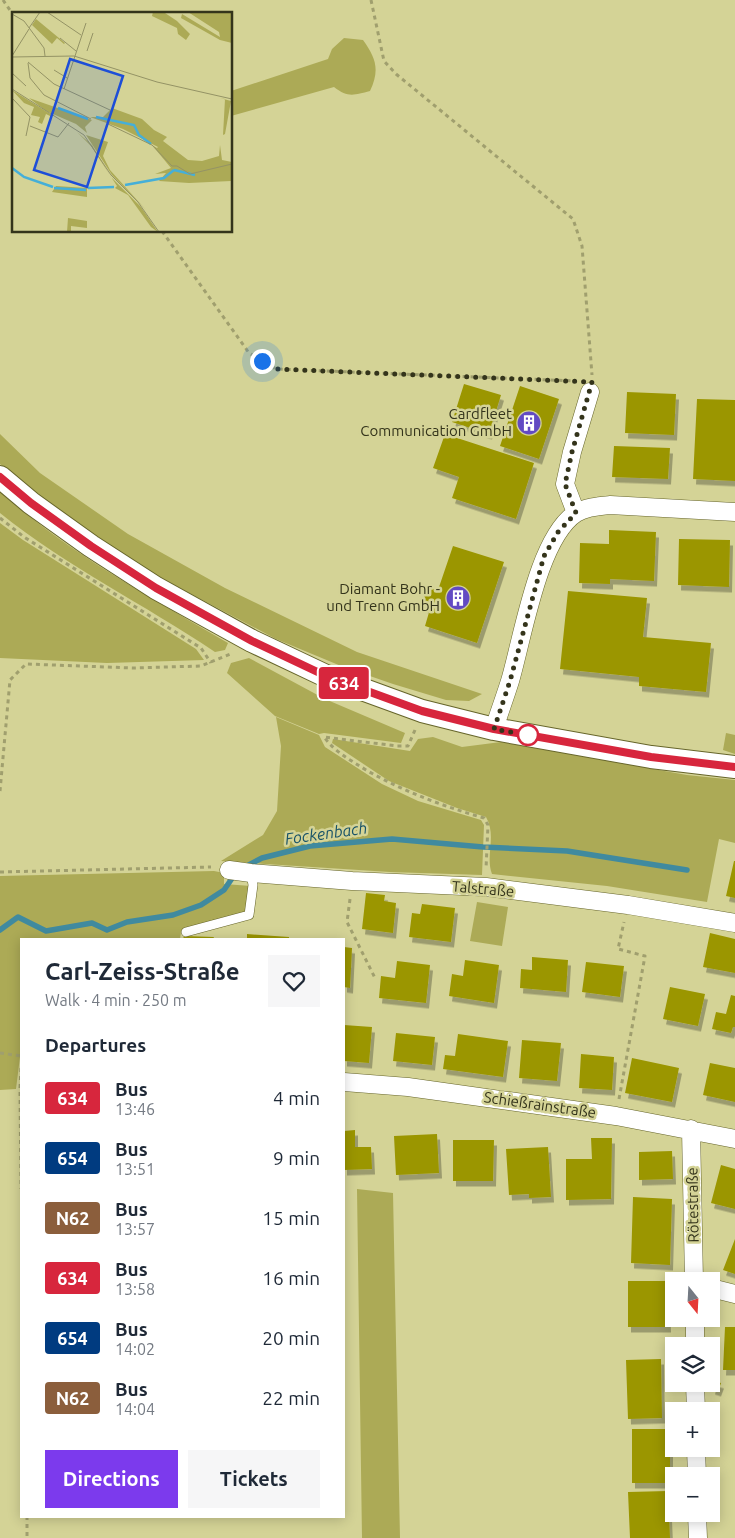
<!DOCTYPE html>
<meta charset="utf-8">
<style>
:root{--surface:#fff;--page:#f6f6f7;--text:#1f2937;--muted:#747a83;--accent:#7c3aed}
body{margin:0;font-family:Ubuntu,sans-serif;background:var(--page);color:var(--text);height:100vh;display:flex;flex-direction:column;font-size:19px;white-space:nowrap}
*{box-sizing:border-box;margin:0}
p{font-size:16px;color:var(--muted)}
.icon{flex:none;width:28px;height:28px;fill:none;stroke:currentColor;stroke-width:2;stroke-linecap:round;stroke-linejoin:round}
.map{position:relative;flex:1;overflow:hidden}
.drawer{position:absolute;left:20px;top:938px;width:325px;height:580px;display:flex;flex-direction:column;background:var(--surface);border-radius:0px;box-shadow:0 2px 12px #0003}
.drawer>*{flex:none}
.badge{padding:0 10px;border-radius:4px;font-size:18px;line-height:32px}
.needle{width:32px;rotate:162deg}
.fabs{position:absolute;left:665px;top:1272px;display:grid;gap:10px}
.fabs a{display:grid;place-items:center;width:55px;height:55px;border-radius:0px;background:var(--surface);box-shadow:0 2px 12px #0003;font-size:25px}
.you{position:absolute;width:25px;height:25px;margin:-12px;border:4px solid #fff;border-radius:50%;background:#1a73e8;box-shadow:0 0 0 8px #1a73e833}
.map>.badge{position:absolute;translate:-50% -50%;box-shadow:0 0 0 2px #fff}
h2{padding:0 25px;font-size:19px;line-height:45px}
.round{display:grid;place-items:center;flex:none;width:52px;height:52px;border-radius:0px;background:var(--page)}
.summary{display:flex;align-items:center;justify-content:space-between;height:85px;padding:0 25px}
h1{font-size:24px;font-weight:700;line-height:38px}
.cta{display:flex;gap:10px;margin-top:auto;padding:10px 25px}
.cta a{flex:1;height:58px;border-radius:0px;background:var(--accent);color:#fff;font-size:20px;font-weight:700;line-height:58px;text-align:center}
.cta a+a{background:var(--page);color:var(--text)}
ul{padding:0;list-style:none}
li{display:flex;align-items:center;gap:15px;height:60px;padding:0 25px}
li div{flex:1}
li b{display:block;font-size:19px}
li em{font-style:normal}
li .badge{min-width:55px;font-weight:700;text-align:center}
.map>svg:first-child{display:block}
</style>
<div class="map">
<svg width="735" height="1538" viewBox="0 0 735 1538">
<defs>
<filter id="shadow"><feDropShadow dx="3" dy="5.5" stdDeviation="0" flood-color="#0004"/></filter>
</defs>
<rect width="100%" height="100%" fill="#d4d396"/>
<!-- green -->
<path fill="#acaa56" d="M 344,38 L 363,40 C 376,58 380,70 370,91 C 354,95 348,98 334,87 L 231,116 L 231,91 L 328,59 L 332,49 Z
M 0,434 L 40,473 L 128,534 L 225,588 L 357,652 L 482,694 L 469,701 L 446,700 L 393,684 L 341,666 L 276,639 L 161,578 L 115,551 L 21,483 L 0,464 Z
M 0,491 C 68,553 150,597 228,643 L 225,650 L 215,652 C 144,604 67,567 0,513 Z
M 0,523 L 23,540 L 196,649 L 204,660 L 107,663 L 0,658 Z
M 249,658 L 325,699 L 405,733 L 401,743 L 324,733 L 319,734 L 275,716 L 227,673 L 231,663 Z
M 276,717 L 319,735 L 325,747 L 382,784 L 418,801 L 481,820 L 484,825 L 482,875 L 390,872 L 221,861 L 263,835 L 277,811 L 281,746 Z
M 726,733 L 735,735 L 735,754 L 723,750 Z
M 433,737 L 462,747 L 501,742 L 687,775 L 735,780 L 735,843 L 719,839 L 707,902 L 607,886 L 492,874 C 485,856 497,836 486,817 L 457,808 L 389,781 L 332,743 L 333,739 L 410,751 L 418,739 Z
M 214,871 L 224,873 L 224,884 L 251,886 L 247,915 L 181,932 L 180,939 L 21,939 L 21,1049 L 16,1089 L 0,1090 L 0,876 Z
M 477,902 L 508,907 L 502,946 L 470,941 Z
M 357,1189 L 393,1193 L 400,1538 L 362,1538 Z"/>
<g fill="none" stroke-linecap="round" stroke-linejoin="round">
<!-- stream -->
<path stroke="#408a9f" stroke-width="5.5" d="M 245,867 L 262,858 L 310,846 L 392,839 L 483,847 L 567,851 L 687,870
M 0,930 L 18,917 L 46,931 L 92,923 L 107,930 L 127,922 L 173,915 L 201,905 L 224,890 L 235,874"/>
</g>
<!-- building -->
<path fill="#9b9602" filter="url(#shadow)" d="M 464,384 L 501,395 L 489,434 L 452,422 Z
M 520,386 L 559,399 L 539,459 L 500,446 Z
M 627,392 L 676,394 L 674,435 L 625,433 Z
M 697,399 L 735,400 L 735,481 L 693,479 Z
M 445,434 L 534,463 L 516,519 L 452,498 L 459,477 L 433,468 Z
M 614,446 L 670,448 L 668,479 L 612,477 Z
M 609,530 L 656,532 L 654,581 L 610,579 L 610,584 L 579,583 L 580,543 L 609,544 Z
M 679,539 L 730,540 L 729,587 L 678,585 Z
M 453,546 L 504,562 L 477,643 L 425,626 L 430,609 L 421,606 L 428,587 L 438,590 Z
M 568,591 L 647,598 L 643,637 L 711,643 L 706,692 L 639,686 L 639,677 L 560,669 Z
M 734,861 L 735,861 L 735,898 L 726,896 Z
M 366,893 L 385,895 L 384,901 L 396,903 L 393,933 L 362,929 Z
M 422,904 L 455,908 L 451,942 L 409,937 L 412,913 L 420,914 Z
M 710,933 L 735,939 L 735,973 L 703,967 Z
M 247,934 L 289,937 L 289,939 L 247,939 Z
M 184,936 L 214,937 L 213,939 L 183,939 Z
M 344,947 L 352,948 L 350,988 L 344,987 Z
M 532,957 L 568,960 L 566,992 L 520,988 L 521,969 L 532,970 Z
M 465,960 L 499,965 L 494,1003 L 449,996 L 452,974 L 463,976 Z
M 397,961 L 430,965 L 426,1003 L 379,998 L 381,976 L 395,978 Z
M 586,962 L 624,966 L 620,997 L 582,992 Z
M 670,987 L 705,994 L 698,1026 L 663,1019 Z
M 731,995 L 735,996 L 735,1027 L 733,1027 L 731,1033 L 712,1029 L 716,1012 L 726,1014 Z
M 344,1025 L 372,1027 L 369,1063 L 344,1061 Z
M 396,1033 L 435,1037 L 432,1065 L 393,1061 Z
M 458,1034 L 508,1041 L 503,1077 L 443,1069 L 445,1055 L 455,1056 Z
M 522,1040 L 561,1043 L 557,1081 L 519,1078 Z
M 581,1054 L 614,1057 L 612,1090 L 579,1088 Z
M 632,1058 L 679,1068 L 672,1102 L 625,1093 Z
M 710,1063 L 735,1068 L 735,1102 L 703,1095 Z
M 355,1130 L 355,1147 L 371,1147 L 372,1169 L 344,1170 L 344,1131 Z
M 437,1134 L 439,1173 L 396,1175 L 394,1136 Z
M 591,1138 L 612,1138 L 611,1199 L 566,1200 L 566,1159 L 592,1159 Z
M 453,1140 L 494,1140 L 493,1181 L 453,1181 Z
M 548,1147 L 551,1197 L 529,1198 L 529,1194 L 509,1195 L 506,1149 Z
M 672,1151 L 673,1179 L 639,1180 L 639,1152 Z
M 721,1165 L 735,1169 L 735,1209 L 711,1203 Z
M 633,1197 L 672,1199 L 670,1265 L 631,1263 Z
M 735,1239 L 735,1274 L 723,1270 Z
M 628,1281 L 667,1281 L 668,1327 L 628,1327 Z
M 725,1327 L 735,1327 L 735,1370 L 723,1370 Z
M 661,1359 L 662,1418 L 628,1419 L 626,1360 Z
M 714,1381 L 721,1383 L 718,1391 L 712,1389 Z
M 632,1429 L 670,1429 L 670,1483 L 632,1483 Z
M 668,1491 L 670,1538 L 630,1538 L 628,1492 Z"/>
<g fill="none" stroke-linecap="round" stroke-linejoin="round">
<defs>
<path id="service" d="M 186,932 L 249,915 L 253,885 L 251,873"/>
<path id="minor" d="M 576,513 L 565,484 L 572,452 L 590,392
M 494,729 C 499,713 505,697 510,681 C 523,637 538,538 576,513 C 586,507 599,506 610,505 L 735,512
M 229,870 L 251,873 L 352,881 L 486,887 L 628,905 L 735,923
M 344,1082 L 408,1087 L 616,1116 L 735,1139
M 691,1129 L 694,1281
M 711,1288 L 735,1294
M 695,1319 L 695,1346
M 695,1384 L 696,1411
M 696,1449 L 697,1476
M 697,1514 L 698,1538"/>
<path id="tertiary" d="M 0,477 L 31,503 L 91,546 L 156,588 L 252,641 L 326,676 L 422,711 L 494,729 L 651,757 L 735,767"/>
</defs>
<!-- service casing -->
<use href="#service" stroke="#66652a" stroke-width="10"/>
<!-- minor casing -->
<use href="#minor" stroke="#66652a" stroke-width="19"/>
<!-- tertiary casing -->
<use href="#tertiary" stroke="#66652a" stroke-width="24"/>
<!-- path -->
<path stroke="#a09f6e" stroke-width="3" stroke-dasharray="4 4" stroke-linecap="butt" d="M 3,0 L 14,16
M 371,0 L 384,61 L 396,74 L 573,219 L 582,246 L 592,375
M 162,231 L 249,353 L 276,369 L 576,381
M 0,518 L 24,537 L 201,648 L 211,663
M 415,730 L 408,746 L 397,746 L 324,737 C 336,753 349,759 366,770 C 403,791 442,806 484,818 L 488,825 L 486,869
M 0,791 L 10,680 L 26,664 L 133,668 L 201,666 L 233,653
M 0,872 L 211,867
M 350,899 L 347,922 L 375,978
M 0,1053 L 21,1056
M 21,1068 L 20,1088 L 21,1189
M 619,1099 L 645,956 L 618,949 L 624,922
M 27,1516 L 27,1538"/>
<!-- service -->
<use href="#service" stroke="#fff" stroke-width="9"/>
<!-- minor -->
<use href="#minor" stroke="#fff" stroke-width="18"/>
<!-- tertiary -->
<use href="#tertiary" stroke="#fff" stroke-width="22"/>
</g>
<g fill="none" stroke-linecap="round" stroke-linejoin="round">
<defs>
<path id="line" d="M 0,477 L 31,503 L 91,546 L 156,588 L 252,641 L 326,676 L 422,711 L 494,729 L 651,757 L 735,767"/>
</defs>
<!-- line casing -->
<use href="#line" stroke="#fff" stroke-width="11"/>
<!-- line -->
<use href="#line" stroke="#d7263d" stroke-width="8"/>
<!-- walk -->
<path stroke="#34341b" stroke-width="5" stroke-dasharray="0 9" d="M 262,361 L 276,369 L 592,382 L 572,452 L 565,484 L 576,513 L 558,532 L 544,556 L 510,681 L 494,729 L 528,735"/>
</g>
<!-- icons -->
<defs>
<symbol id="building-disc" viewBox="-11 -11 22 22"><circle r="9.5" fill="#624ac3" stroke="#d4d396"/><path d="M-4-6H4V6H1V3H-1V6H-4ZM-2.5-4.3h1.7v1.8h-1.7ZM.8-4.3h1.7v1.8H.8ZM-2.5-1h1.7V.8h-1.7ZM.8-1h1.7V.8H.8Z" fill="#fff"/></symbol>
</defs>
<g fill-rule="evenodd">
<use href="#building-disc" x="515" y="409" width="28" height="28"/>
<use href="#building-disc" x="444" y="584" width="28" height="28"/>
</g>
<!-- markers -->
<circle fill="#fff" stroke="#d7263d" stroke-width="2.5" cx="528" cy="735" r="10"/>
<g text-anchor="middle" stroke-width="5" stroke-linejoin="round" paint-order="stroke">
<!-- poi labels -->
<g font-size="15" fill="#34341b" stroke="#d4d396" text-anchor="end">
<text x="512" y="419">Cardfleet<tspan x="512" dy="17">Communication GmbH</tspan></text>
<text x="440" y="594">Diamant Bohr -<tspan x="440" dy="17">und Trenn GmbH</tspan></text>
</g>
<!-- street labels -->
<g font-size="15" fill="#34341b" stroke="#d4d396">
<text transform="translate(483 889) rotate(5)" y="5">Talstraße</text>
<text transform="translate(540 1105) rotate(8)" y="5">Schießrainstraße</text>
<text transform="translate(693 1205) rotate(-91)" y="5">Rötestraße</text>
</g>
<!-- water labels -->
<g font-size="16" font-style="italic" fill="#185267" stroke="#d4d396">
<text transform="translate(326 833) rotate(-8)" y="6">Fockenbach</text>
</g>
</g>
<!-- overview -->
<g transform="translate(12 12)">
<rect width="220" height="220" fill="#d4d396"/>
<path d="M 141,0 L 153,1 L 165,9 L 178,22 L 174,28 L 166,22 L 165,16 L 140,4 ZM 176,0 L 220,0 L 220,31 L 208,28 L 169,6 L 170,2 L 208,25 L 207,20 ZM 24,7 L 53,31 L 52,32 L 45,26 L 40,32 L 20,13 ZM 0,78 L 40,103 L 40,105 L 34,102 L 30,112 L 26,110 L 28,105 L 19,103 L 22,95 L 12,91 ZM 17,86 L 80,108 L 73,115 L 75,121 L 64,112 L 34,99 ZM 208,86 L 219,89 L 213,122 L 211,123 L 213,87 ZM 100,96 L 130,107 L 142,118 L 155,125 L 151,129 L 176,148 L 190,149 L 207,144 L 208,133 L 210,148 L 220,150 L 220,174 L 219,169 L 177,171 L 147,169 L 154,161 L 143,162 L 159,156 L 140,133 L 145,136 L 146,135 L 111,117 L 78,105 L 91,105 ZM 65,120 L 80,133 L 99,165 L 129,195 L 146,220 L 139,215 L 116,183 L 103,176 L 105,174 L 79,134 ZM 74,123 L 96,130 L 91,144 L 98,158 L 134,198 L 100,163 ZM 44,174 L 75,176 L 75,185 L 40,180 ZM 56,206 L 75,209 L 75,216 L 59,214 L 59,220 L 55,220 Z" fill="#acaa56"/>
<path fill="none" stroke="#45afd8" stroke-width="2.5" d="M 46,96 L 76,107M 84,105 L 122,113 L 127,123 L 139,132M 0,156 L 12,165 L 41,175M 162,158 L 183,163M 113,173 L 152,166 L 162,158M 42,176 L 74,178M 76,176 L 102,175"/>
<path fill="none" stroke="#949365" stroke-width="1" d="M 35,0 L 69,23M 0,2 L 12,9 L 32,36 L 33,44M 17,16 L 28,0M 48,26 L 64,39M 75,39 L 81,21M 0,44 L 17,17M 0,45 L 62,44 L 145,70 L 220,87M 16,50 L 42,72 L 98,98M 16,51 L 18,66 L 32,83 L 79,107M 42,58 L 55,66M 0,61 L 14,74M 0,77 L 72,123 L 99,163 L 126,190 L 147,220M 52,77 L 74,11M 0,86 L 18,105 L 14,124M 96,112 L 140,133 L 160,154 L 165,154 L 178,162 L 220,152M 18,114 L 46,125 L 57,111"/>
<path fill="#1d4ed8" fill-opacity="0.15" stroke="#1d4ed8" stroke-width="2.5" d="M 58,47 L 111,64 L 75,175 L 22,158 Z"/>
<rect width="220" height="220" fill="none" stroke="#34341b" stroke-width="2.5"/>
</g>
</svg>
<div class="fabs">
<a><svg class="needle" viewBox="-14 -14 28 28"><path d="M0-13l5 13h-10z" fill="#e53935"/><path d="M0 13l5-13h-10z" fill="#747a83"/></svg></a>
<a><svg class="icon" aria-label="layers" viewBox="0 0 24 24"><path d="M12 4l9 5-9 5-9-5zM3 14l9 5 9-5"/></svg></a>
<a>+</a>
<a>−</a>
</div>
<div class="you" style="left:262px;top:361px"></div>
<b class="badge" style="left:344px;top:683px;background:#d7263d;color:#fff">634</b>
<section class="drawer">
<div class="summary"><div><h1>Carl-Zeiss-Straße</h1><p>Walk · 4 min · 250 m</p></div><a class="round"><svg class="icon" aria-label="heart" viewBox="0 0 24 24"><path d="M12 20l-8-8c-3-5 5-10 8-4 3-6 11-1 8 4z"/></svg></a></div>
<h2>Departures</h2>
<ul>
<li><span class="badge" style="background:#d7263d;color:#fff">634</span><div><b>Bus</b><p>13:46</p></div><em>4 min</em></li>
<li><span class="badge" style="background:#003b80;color:#fff">654</span><div><b>Bus</b><p>13:51</p></div><em>9 min</em></li>
<li><span class="badge" style="background:#8b5e3c;color:#fff">N62</span><div><b>Bus</b><p>13:57</p></div><em>15 min</em></li>
<li><span class="badge" style="background:#d7263d;color:#fff">634</span><div><b>Bus</b><p>13:58</p></div><em>16 min</em></li>
<li><span class="badge" style="background:#003b80;color:#fff">654</span><div><b>Bus</b><p>14:02</p></div><em>20 min</em></li>
<li><span class="badge" style="background:#8b5e3c;color:#fff">N62</span><div><b>Bus</b><p>14:04</p></div><em>22 min</em></li>
</ul>
<div class="cta"><a>Directions</a><a>Tickets</a></div>
</section>
</div>
